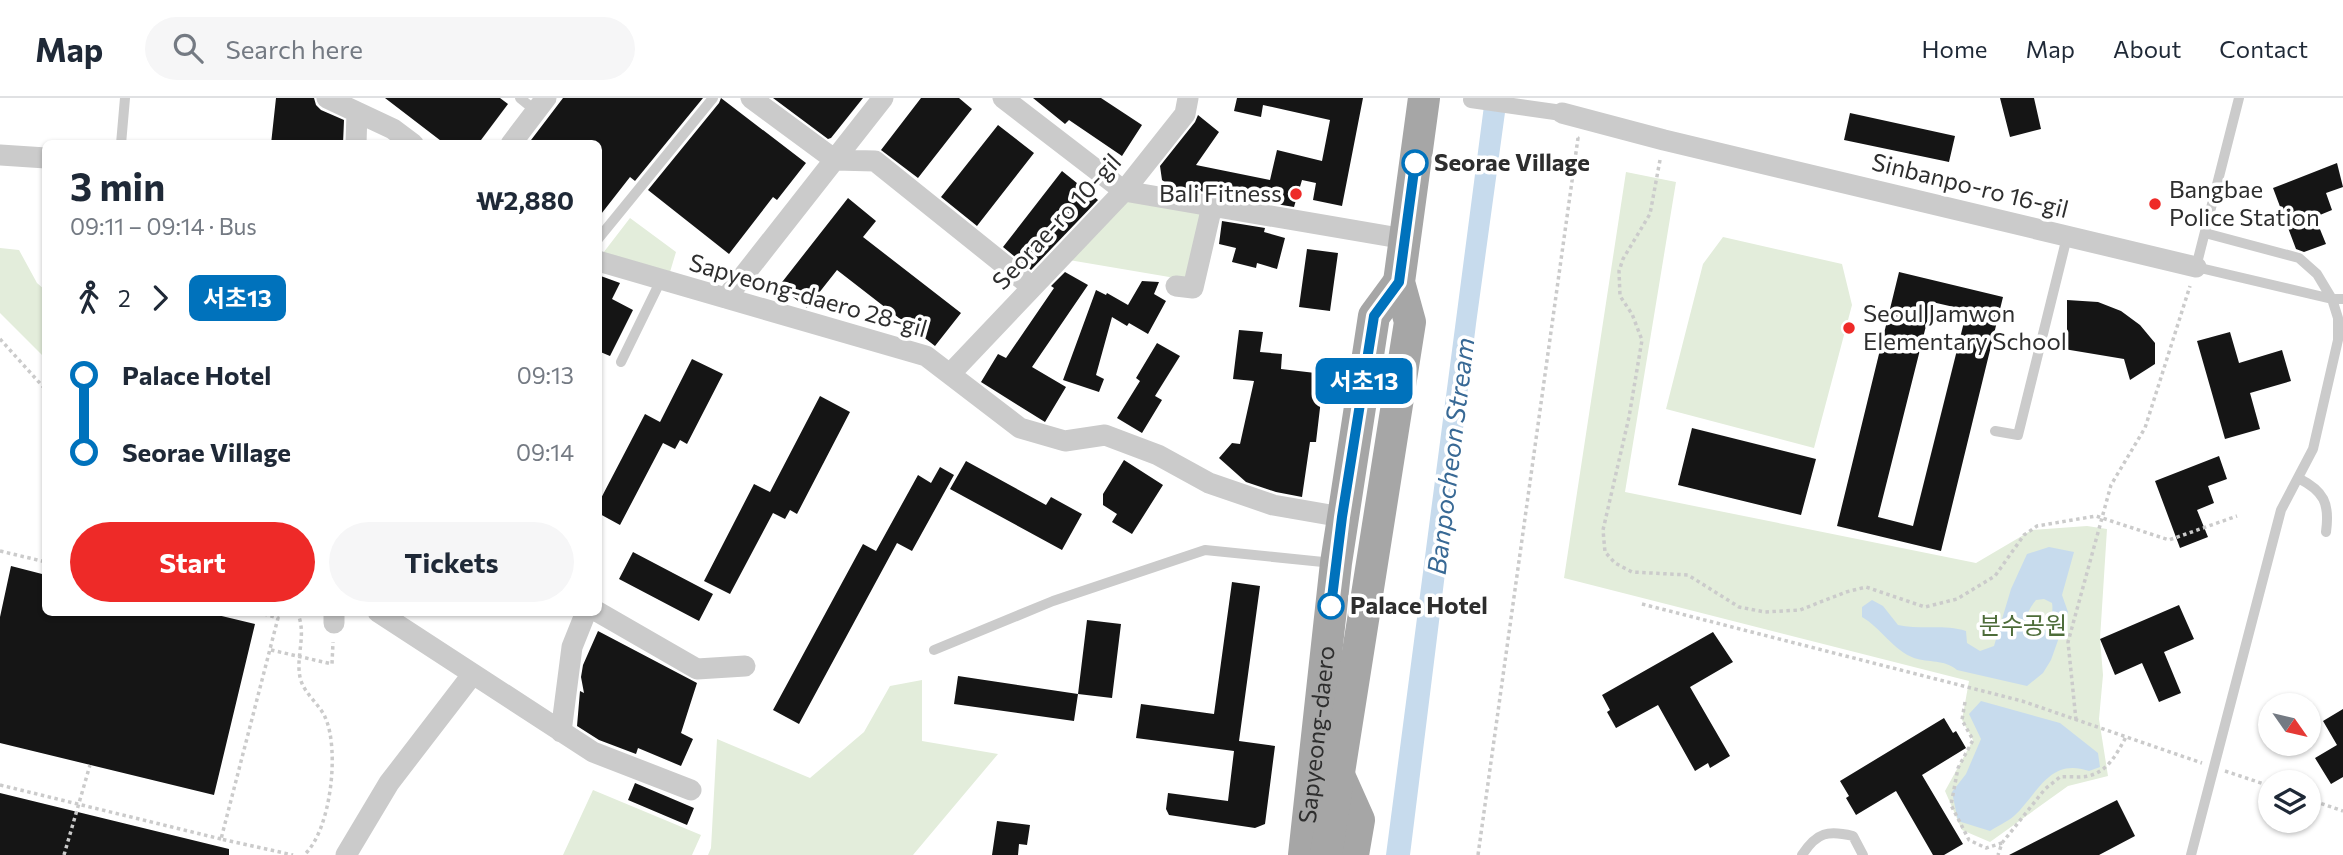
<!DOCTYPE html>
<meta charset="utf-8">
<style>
:root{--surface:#fff;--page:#f6f6f7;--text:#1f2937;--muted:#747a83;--line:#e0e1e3;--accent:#ee2a28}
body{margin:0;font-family:Commissioner,"Noto Sans KR",sans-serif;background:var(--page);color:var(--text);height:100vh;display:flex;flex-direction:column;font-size:26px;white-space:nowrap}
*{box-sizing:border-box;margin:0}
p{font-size:23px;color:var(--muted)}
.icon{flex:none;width:38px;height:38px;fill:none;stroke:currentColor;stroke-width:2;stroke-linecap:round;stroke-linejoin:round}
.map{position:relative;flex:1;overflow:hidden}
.panel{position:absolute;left:42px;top:42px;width:560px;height:476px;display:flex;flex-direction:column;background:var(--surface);border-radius:10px;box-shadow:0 2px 5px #0004}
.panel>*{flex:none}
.badge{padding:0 14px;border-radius:10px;font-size:24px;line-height:46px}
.needle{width:46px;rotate:124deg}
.controls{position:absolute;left:2258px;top:595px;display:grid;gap:14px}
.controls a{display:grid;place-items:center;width:63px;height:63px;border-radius:50%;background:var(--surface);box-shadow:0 2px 5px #0004;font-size:35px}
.map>.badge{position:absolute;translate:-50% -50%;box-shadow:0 0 0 4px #fff}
.legs{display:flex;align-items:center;gap:10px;height:77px;padding:0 28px;font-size:23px}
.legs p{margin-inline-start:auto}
.summary{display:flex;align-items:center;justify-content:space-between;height:119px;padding:0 28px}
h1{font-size:38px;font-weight:700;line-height:52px}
.primary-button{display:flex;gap:14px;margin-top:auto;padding:14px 28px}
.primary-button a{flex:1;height:80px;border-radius:42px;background:var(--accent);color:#fff;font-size:28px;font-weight:700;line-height:80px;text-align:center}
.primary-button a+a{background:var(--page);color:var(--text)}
ul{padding:0 28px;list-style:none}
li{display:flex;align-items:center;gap:24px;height:77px;font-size:26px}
li i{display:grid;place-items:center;width:10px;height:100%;margin:0 9px;background:currentColor}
li i::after{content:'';width:18px;height:18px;margin:-9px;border:5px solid;border-radius:50%;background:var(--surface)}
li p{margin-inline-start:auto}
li:first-child i{background:linear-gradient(#0000 50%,currentColor 0)}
li:last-child i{background:linear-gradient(currentColor 50%,#0000 0)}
header{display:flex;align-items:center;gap:42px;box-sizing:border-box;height:98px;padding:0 35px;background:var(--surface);border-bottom:2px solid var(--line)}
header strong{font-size:33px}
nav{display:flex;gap:38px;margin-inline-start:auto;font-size:24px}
.search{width:490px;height:63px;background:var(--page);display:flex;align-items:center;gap:18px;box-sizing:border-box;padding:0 24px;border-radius:38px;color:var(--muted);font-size:26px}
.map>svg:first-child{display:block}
</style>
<header>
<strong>Map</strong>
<div class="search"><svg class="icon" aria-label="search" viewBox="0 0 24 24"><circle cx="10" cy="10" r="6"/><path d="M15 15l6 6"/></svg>Search here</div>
<nav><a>Home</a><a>Map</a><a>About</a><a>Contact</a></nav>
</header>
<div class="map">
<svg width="2343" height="757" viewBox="0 0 2343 757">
<rect width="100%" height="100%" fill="#fff"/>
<!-- green -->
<path fill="#e3eddb" d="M 1626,74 L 1676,84 L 1625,394 L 1976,465 L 2032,432 L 2087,428 L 2107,431 L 2100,541 L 2103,577 L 2099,621 L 2108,678 L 2068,688 L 1990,744 L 1962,732 L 1945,693 L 1973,642 L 1962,622 L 1969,583 L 1564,480 Z
M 1127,102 L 1202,114 L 1187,182 L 1069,162 Z
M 630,120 L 676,154 L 670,174 L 600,159 Z
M 1723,139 L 1842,166 L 1852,207 L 1814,350 L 1666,311 L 1703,166 Z
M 0,150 L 19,152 L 37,185 L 45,192 L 45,260 L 0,215 Z
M 922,582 L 922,643 L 998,656 L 913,757 L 708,757 L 711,750 L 717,641 L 810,680 L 864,634 L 890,588 Z
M 593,692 L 701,737 L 692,757 L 563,757 Z"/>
<!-- water -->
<path fill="#c7dbed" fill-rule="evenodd" d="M 1485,0 L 1507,0 L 1476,226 L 1410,757 L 1386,757 Z
M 2049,449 L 2074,454 L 2062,497 L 2068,514 L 2051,562 L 2043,575 L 2027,588 L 1957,572 C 1944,561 1929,565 1914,560 C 1893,552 1881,530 1862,519 L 1862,509 L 1872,502 L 1883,508 L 1898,527 C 1921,532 1945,526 1966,533 L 1967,545 L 1980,553 L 1994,548 L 2011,491 L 2027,456 ZM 2044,501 L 2052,505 C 2054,518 2049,528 2041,538 L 2033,537 C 2023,525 2026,514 2036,502 Z
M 1981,603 L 2060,625 L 2098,655 L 2100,669 L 2089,673 C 2049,659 2038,696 2014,718 C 2007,724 1997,728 1990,733 L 1958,723 L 1952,694 L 1966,676 L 1981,641 L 1969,616 Z"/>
<!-- building -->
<path fill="#151515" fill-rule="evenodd" d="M 276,0 L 314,0 L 316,7 L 321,12 L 344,22 L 343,46 L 271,46 Z
M 385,0 L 500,0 L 508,6 L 478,46 L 445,46 Z
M 563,0 L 703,0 L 635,83 L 630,79 L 598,120 L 598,46 L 528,46 Z
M 721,0 L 806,65 L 777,102 L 773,99 L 729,156 L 648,92 L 719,5 Z
M 773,0 L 863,0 L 831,40 L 828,41 Z
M 921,0 L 959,0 L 972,11 L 918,80 L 881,52 Z
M 1033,0 L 1101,0 L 1142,27 L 1122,58 L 1069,22 L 1065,26 Z
M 1237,0 L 1363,0 L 1342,108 L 1313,102 L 1316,85 L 1302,82 L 1294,109 L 1170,88 L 1162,82 L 1160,68 L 1195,24 L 1198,17 L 1219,34 L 1196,67 L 1270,82 L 1277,52 L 1322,63 L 1330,22 L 1263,7 L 1261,19 L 1234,13 Z
M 2000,0 L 2034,0 L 2041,31 L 2010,39 Z
M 1850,15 L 1955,38 L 1949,64 L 1844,42 Z
M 998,27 L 1034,55 L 977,128 L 941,99 Z
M 2337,65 L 2343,89 L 2326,95 L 2332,112 L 2315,119 L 2326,146 L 2304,154 L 2296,151 L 2273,90 Z
M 1062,73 L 1098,102 L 1031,172 L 1003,149 Z
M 848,100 L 876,123 L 863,139 L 961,215 L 935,248 L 837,172 L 807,210 L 779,188 Z
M 1222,123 L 1265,130 L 1264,134 L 1285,140 L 1277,171 L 1257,165 L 1256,170 L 1232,164 L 1236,150 L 1219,146 Z
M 1307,151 L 1338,155 L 1330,213 L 1299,209 Z
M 1065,174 L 1088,187 L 1032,269 L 1066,289 L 1045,324 L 981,284 L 998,256 L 1006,260 L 1054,190 L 1051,188 Z
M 1899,174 L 2003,199 L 1941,453 L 1837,428 ZM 1932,204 L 1967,212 L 1913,428 L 1878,419 Z
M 598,177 L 620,185 L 612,201 L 633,212 L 610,258 L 598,253 Z
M 1142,183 L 1159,184 L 1154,196 L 1166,203 L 1148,236 L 1129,225 L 1127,228 L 1112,219 L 1096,277 L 1104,281 L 1099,294 L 1063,282 L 1096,192 L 1106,197 L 1107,195 L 1128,207 Z
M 2067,202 L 2098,204 L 2121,213 L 2140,227 L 2155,245 L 2155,266 L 2130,282 L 2124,261 L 2064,251 L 2067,234 Z
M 1239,232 L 1263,234 L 1260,254 L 1282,256 L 1281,271 L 1324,276 L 1316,344 L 1310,344 L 1302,399 L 1276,394 L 1246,384 L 1219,360 L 1232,345 L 1240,346 L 1254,283 L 1233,281 Z
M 2230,234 L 2239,265 L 2282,252 L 2291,283 L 2250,295 L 2260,331 L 2225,341 L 2197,243 Z
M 1157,245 L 1180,258 L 1155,298 L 1162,302 L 1142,335 L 1117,320 L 1140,283 L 1136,280 Z
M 692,261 L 723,276 L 687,346 L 680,342 L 675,351 L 663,345 L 620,427 L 598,415 L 598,406 L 645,316 L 660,324 Z
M 820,298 L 850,314 L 797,416 L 790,412 L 785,421 L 773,415 L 730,496 L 704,483 L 754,386 L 770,394 Z
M 1692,330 L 1816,361 L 1801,417 L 1678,387 Z
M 2219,358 L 2227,381 L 2208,388 L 2214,405 L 2197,412 L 2208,439 L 2180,450 L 2155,383 Z
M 1124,362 L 1163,387 L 1132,436 L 1112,424 L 1117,416 L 1103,407 L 1103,396 Z
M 966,363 L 1046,407 L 1051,399 L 1082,416 L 1062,452 L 950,391 Z
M 940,369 L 954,377 L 912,453 L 897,445 L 799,626 L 773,612 L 863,446 L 876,453 L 918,377 L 931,385 Z
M 633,454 L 713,496 L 699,523 L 619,481 Z
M 11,468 L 46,477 L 46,514 L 205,514 L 255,526 L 214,697 L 0,645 L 0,519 Z
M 1232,484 L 1260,488 L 1239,643 L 1275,648 L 1265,726 L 1255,730 L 1169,717 L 1166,711 L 1168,695 L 1228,703 L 1234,653 L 1136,640 L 1141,606 L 1214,616 Z
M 2179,507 L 2194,541 L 2164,554 L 2181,595 L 2159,604 L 2142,565 L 2115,577 L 2100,541 Z
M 1087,522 L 1121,526 L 1112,600 L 1078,596 Z
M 598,533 L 697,585 L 681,635 L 693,641 L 681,668 L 638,650 L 636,656 L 599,642 L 577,628 L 580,593 L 584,595 L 581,579 L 583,567 Z
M 1713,534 L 1733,564 L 1690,589 L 1730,658 L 1710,670 L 1708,665 L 1695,673 L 1658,607 L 1616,630 L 1607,614 L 1610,612 L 1602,597 Z
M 958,578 L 1078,596 L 1074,623 L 954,606 Z
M 2343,611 L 2343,679 L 2331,686 L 2315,660 L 2337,647 L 2323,623 Z
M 1944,620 L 1953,635 L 1956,633 L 1966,650 L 1922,677 L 1963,746 L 1944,757 L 1933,757 L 1896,693 L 1856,717 L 1846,700 L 1849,698 L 1840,683 Z
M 635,685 L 694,710 L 687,727 L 628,702 Z
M 0,695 L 229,751 L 229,757 L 0,757 Z
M 2117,702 L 2135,738 L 2099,757 L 2009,757 Z
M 997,723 L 1030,727 L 1027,747 L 1019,746 L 1018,757 L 992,757 Z"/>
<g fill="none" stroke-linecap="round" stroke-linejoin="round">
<!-- path -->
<path stroke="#cbcbcb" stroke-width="3.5" stroke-dasharray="3.5 3.5" stroke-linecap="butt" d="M 1660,62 L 1650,116 L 1623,161 L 1619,173 L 1620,198 L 1632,216 L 1642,242 L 1629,319 L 1603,432 L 1605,454 L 1615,465 L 1632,474 L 1688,477 L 1739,509 L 1765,514 L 1800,512 L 1846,494 L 1866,489 L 1925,509 L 1957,501 L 1995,478 L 2024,437 L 2037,428 L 2096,418 L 2169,442 L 2237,418
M 0,241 L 46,292
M 0,453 L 46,464
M 1642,506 L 2022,603 L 2202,665
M 257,514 L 278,520 L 221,741 L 293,757
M 297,514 C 308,537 294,560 301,583 C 306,597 319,606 325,619 C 340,651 331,733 304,757
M 271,552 L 332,566 L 333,544
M 1965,604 L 1962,622 L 1973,642 L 1958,670 L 1951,707 L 1969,742 L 1986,750 L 2002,745 L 1998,757
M 2076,622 L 2068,544 L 2111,387 L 2145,330 L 2190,188
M 2225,673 L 2270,688
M 0,687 L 221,741
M 2308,701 L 2343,713
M 2002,745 L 2045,691 L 2060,679 C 2069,678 2080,680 2088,678 C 2108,674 2117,655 2126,639
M 64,757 L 90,667
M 1478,757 L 1578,40 L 1576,39"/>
<!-- service -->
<path stroke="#cbcbcb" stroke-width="10" d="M 520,0 L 536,13
M 2239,0 L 2196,169 L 2332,201 L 2343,201
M 121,46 L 125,0
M 598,141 L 713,0
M 621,264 L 661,182
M 1995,333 L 2018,337 L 2067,139
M 2298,380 C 2324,393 2330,405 2326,434
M 934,552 L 1053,503 L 1205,452 L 1333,465
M 1802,757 C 1817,734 1828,732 1853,738 L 1863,757
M 2191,757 L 2281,412 L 2313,351 L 2338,242 L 2338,220 L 2332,201 L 2317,176 L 2299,160 L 2205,135"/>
<!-- pedestrian -->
<path stroke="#cbcbcb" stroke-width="16" d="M 1471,2 L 1562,15"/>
<!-- minor -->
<path stroke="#cbcbcb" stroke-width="21" d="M 327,0 L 393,31 L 413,46
M 751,0 L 835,62 L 875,63 L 1032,189
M 1003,0 L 1124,93 L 1405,141
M 1562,15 L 1664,42 L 2196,169
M 356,46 L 357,14
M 511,46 L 546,0
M 0,57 L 46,60
M 598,163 L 926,258 L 1020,330 L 1065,343 L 1105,337 L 1158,357 L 1209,385 L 1273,407 L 1342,419
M 1176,188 L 1193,190 L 1212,108
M 726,200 L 883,0
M 951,275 L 1124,93 L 1185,16 L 1188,0
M 378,514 L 593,654 L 691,692
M 598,514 L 697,571 L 745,568
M 334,525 L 334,514
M 561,634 L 572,549 L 586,514
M 346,757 L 389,685 L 472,577"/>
<!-- primary -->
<g stroke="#a6a6a6" stroke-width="32">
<path d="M 1338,675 L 1359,722 L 1353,757"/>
<path id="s1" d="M 1304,757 L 1336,465 L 1374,218 L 1399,184"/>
<path d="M 1326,757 L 1410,224 L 1399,184 L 1424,0"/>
</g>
</g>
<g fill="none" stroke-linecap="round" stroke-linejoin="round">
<defs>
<path id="line-1" d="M 1331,508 L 1342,419 L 1374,218 L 1399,184 L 1415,65"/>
</defs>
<!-- line-1 casing -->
<use href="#line-1" stroke="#fff" stroke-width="16"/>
<!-- line-1 -->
<use href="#line-1" stroke="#0072bc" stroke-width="10"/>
</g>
<!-- markers -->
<g fill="#fff" stroke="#0072bc" stroke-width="3.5">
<circle cx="1415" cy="65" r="12"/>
<circle cx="1331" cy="508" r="12"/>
</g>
<g fill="#ee2a28" stroke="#fff" stroke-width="2.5">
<circle cx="1296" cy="96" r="7"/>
<circle cx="2155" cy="106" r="7"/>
<circle cx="1849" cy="230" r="7"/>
</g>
<g text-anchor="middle" stroke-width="7" stroke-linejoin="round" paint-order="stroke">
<!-- stop labels -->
<g font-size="24" font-weight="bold" fill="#2e2e2e" stroke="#fff" text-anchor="start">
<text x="1434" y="73">Seorae Village</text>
<text x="1350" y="516">Palace Hotel</text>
</g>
<!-- street labels -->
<g font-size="24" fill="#2e2e2e" stroke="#fff">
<text transform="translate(1970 88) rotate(14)" y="8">Sinbanpo-ro 16-gil</text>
<text transform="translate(1057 124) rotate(-47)" y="8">Seorae-ro 10-gil</text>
<text transform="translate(808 198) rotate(16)" y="8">Sapyeong-daero 28-gil</text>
<text dy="8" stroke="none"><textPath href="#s1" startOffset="121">Sapyeong-daero</textPath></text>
</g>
<!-- poi labels -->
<g font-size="24" fill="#2e2e2e" stroke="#fff" text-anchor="start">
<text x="2169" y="100">Bangbae<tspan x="2169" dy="28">Police Station</tspan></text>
<text x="1282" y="104" text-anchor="end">Bali Fitness</text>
<text x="1863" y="224">Seoul Jamwon<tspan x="1863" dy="28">Elementary School</tspan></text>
</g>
<!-- park labels -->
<g font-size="24" fill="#4d6c39" stroke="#fff">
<text x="2023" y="536">분수공원</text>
</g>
<!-- water labels -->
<g font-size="26" font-style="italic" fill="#386995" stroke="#fff">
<text transform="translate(1451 358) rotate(-83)" y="9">Banpocheon Stream</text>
</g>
</g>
</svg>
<div class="controls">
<a><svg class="needle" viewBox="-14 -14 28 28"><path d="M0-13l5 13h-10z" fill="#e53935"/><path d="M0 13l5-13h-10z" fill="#747a83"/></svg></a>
<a><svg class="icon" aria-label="layers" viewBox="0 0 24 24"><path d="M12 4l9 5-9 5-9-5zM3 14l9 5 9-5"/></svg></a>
</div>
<b class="badge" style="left:1364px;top:283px;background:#0072bc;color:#fff">서초13</b>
<section class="panel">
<div class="summary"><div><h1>3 min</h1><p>09:11 – 09:14 · Bus</p></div><b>₩2,880</b></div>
<div class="legs"><svg class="icon" aria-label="walk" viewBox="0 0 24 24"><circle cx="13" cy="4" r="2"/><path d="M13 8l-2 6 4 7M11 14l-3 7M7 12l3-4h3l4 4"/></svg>2<svg class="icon" aria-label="forward" viewBox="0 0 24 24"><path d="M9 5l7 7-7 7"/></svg><b class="badge" style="background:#0072bc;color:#fff">서초13</b></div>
<ul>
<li><i style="color:#0072bc"></i><b>Palace Hotel</b><p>09:13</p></li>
<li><i style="color:#0072bc"></i><b>Seorae Village</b><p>09:14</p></li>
</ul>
<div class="primary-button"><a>Start</a><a>Tickets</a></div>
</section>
</div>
